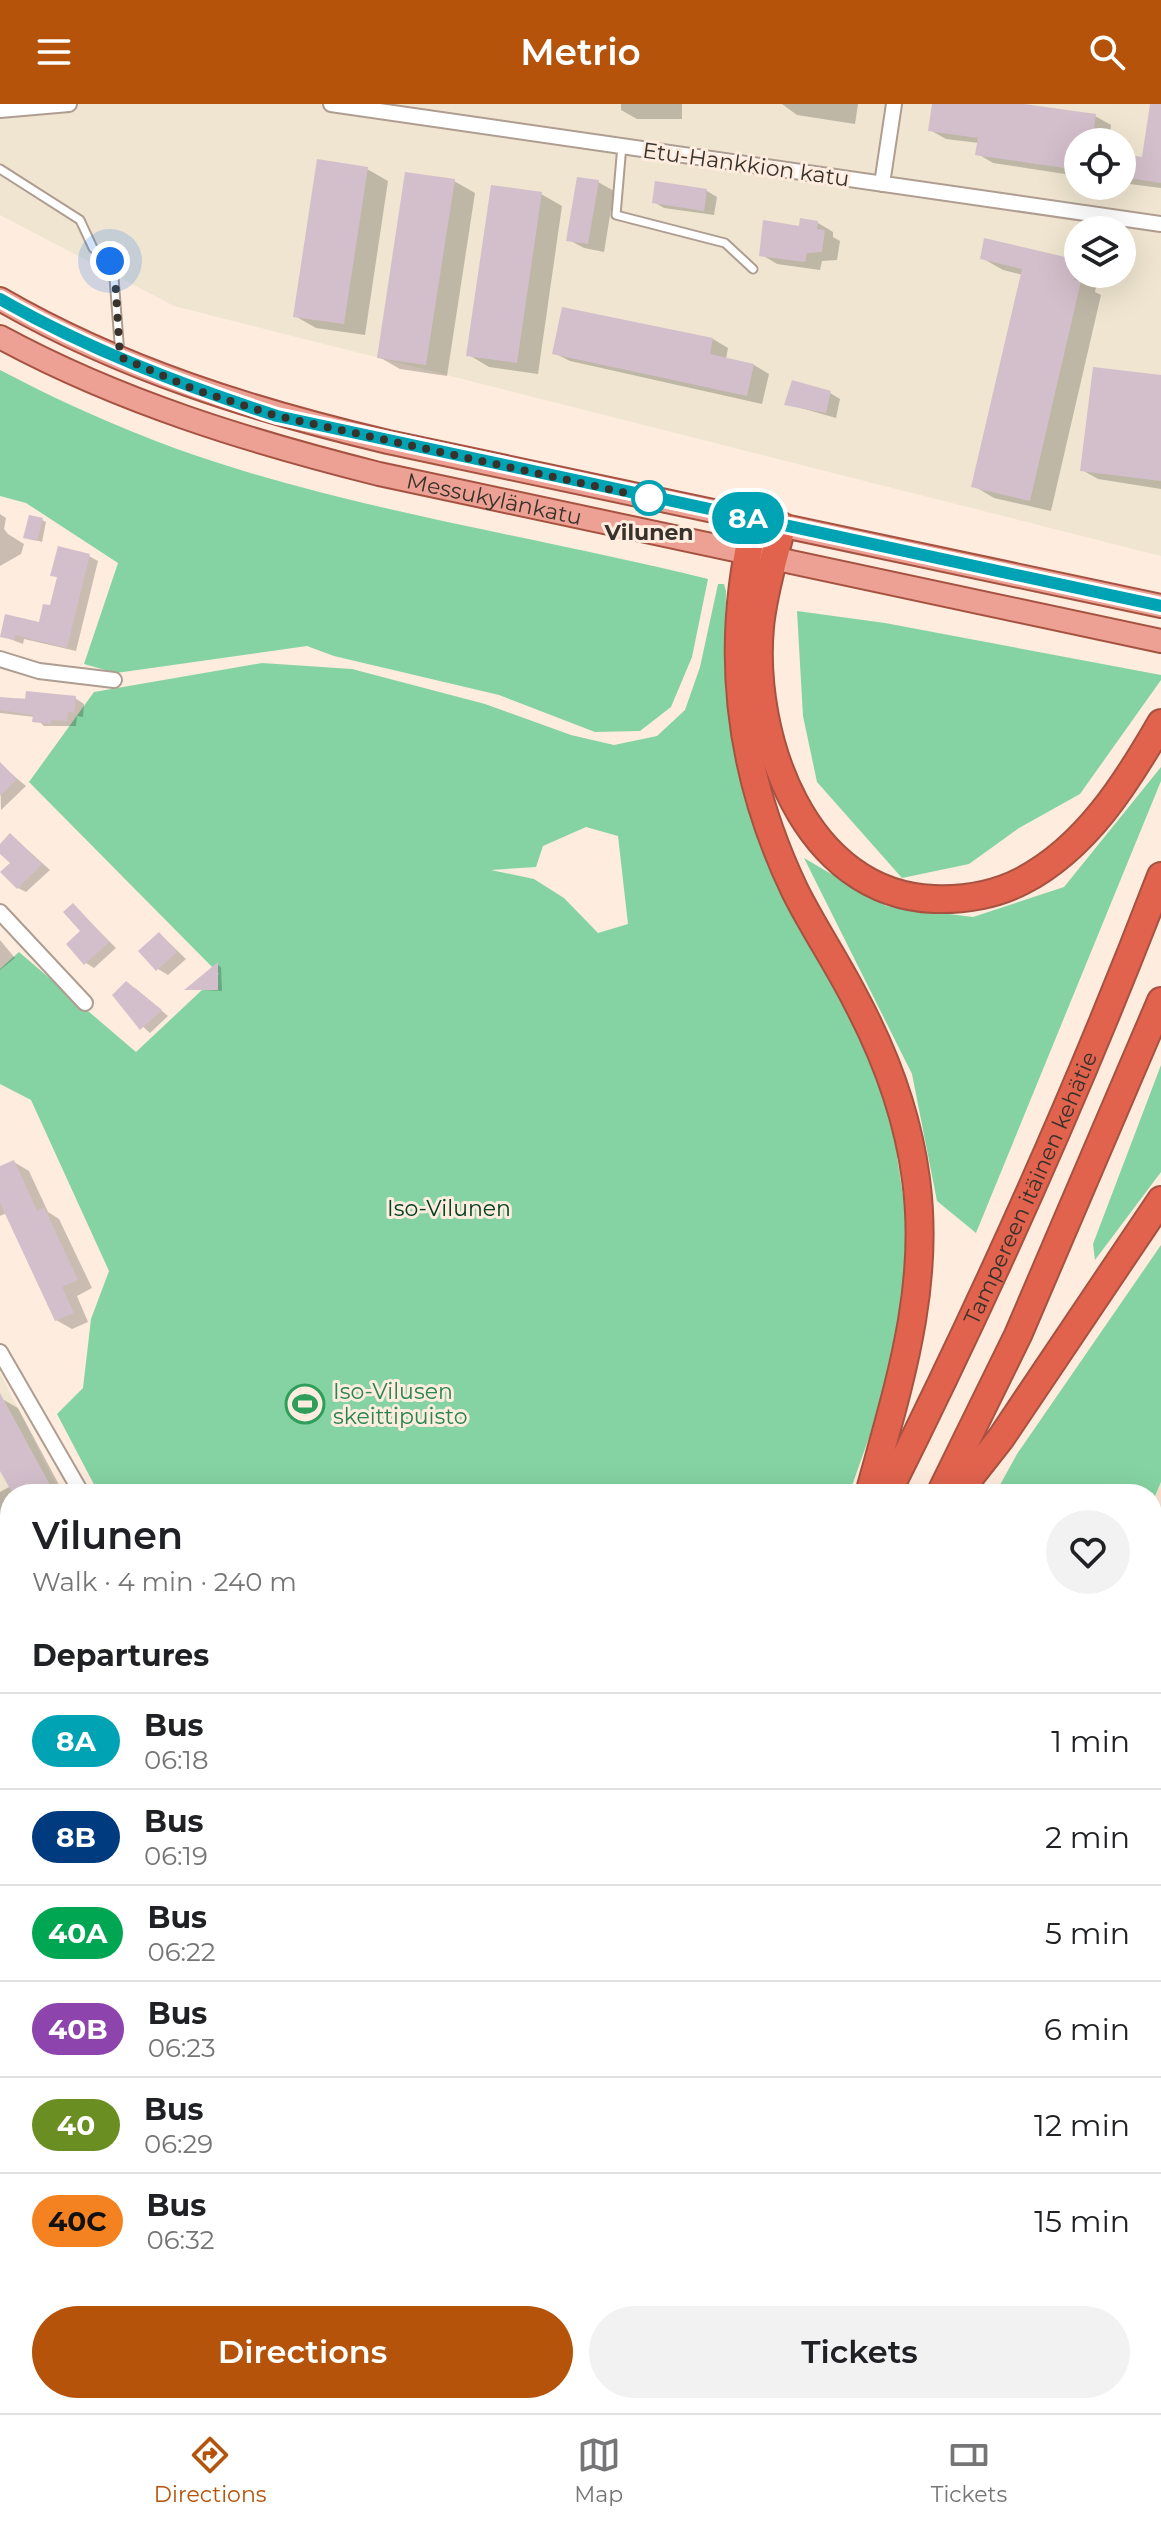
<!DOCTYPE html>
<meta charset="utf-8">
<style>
:root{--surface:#fff;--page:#f2f2f2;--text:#202124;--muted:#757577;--line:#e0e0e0;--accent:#b45309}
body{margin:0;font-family:Montserrat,sans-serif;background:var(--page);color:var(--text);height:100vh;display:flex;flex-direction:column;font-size:30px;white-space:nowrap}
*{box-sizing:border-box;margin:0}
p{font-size:26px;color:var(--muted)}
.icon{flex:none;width:44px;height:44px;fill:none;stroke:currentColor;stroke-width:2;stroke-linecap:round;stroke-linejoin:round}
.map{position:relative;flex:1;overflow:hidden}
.panel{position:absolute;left:0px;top:1380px;width:1162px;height:930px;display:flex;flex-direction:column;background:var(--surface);border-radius:32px 32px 0 0;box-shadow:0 8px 32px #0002}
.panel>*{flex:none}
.badge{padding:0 16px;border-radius:26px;font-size:28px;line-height:52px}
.fabs{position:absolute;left:1064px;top:24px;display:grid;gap:16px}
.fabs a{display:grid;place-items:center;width:72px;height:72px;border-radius:50%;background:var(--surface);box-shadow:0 8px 32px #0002;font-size:40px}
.you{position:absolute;width:40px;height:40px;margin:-20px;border:6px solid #fff;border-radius:50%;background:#1a73e8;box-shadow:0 0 0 12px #1a73e833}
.map>.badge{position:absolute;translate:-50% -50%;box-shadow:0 0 0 4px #fff}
h2{padding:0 32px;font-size:30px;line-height:72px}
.round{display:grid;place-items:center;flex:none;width:84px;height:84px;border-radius:42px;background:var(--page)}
.overview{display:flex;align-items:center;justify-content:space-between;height:136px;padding:0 32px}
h1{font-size:38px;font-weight:600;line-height:60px}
.primary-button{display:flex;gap:16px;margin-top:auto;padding:16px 32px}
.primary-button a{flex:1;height:92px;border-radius:48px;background:var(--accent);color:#fff;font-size:32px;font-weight:600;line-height:92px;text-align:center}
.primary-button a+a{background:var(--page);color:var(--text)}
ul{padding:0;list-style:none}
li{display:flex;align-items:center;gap:24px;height:96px;padding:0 32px;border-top:2px solid var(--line)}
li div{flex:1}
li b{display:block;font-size:30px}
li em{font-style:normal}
li .badge{min-width:88px;font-weight:700;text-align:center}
header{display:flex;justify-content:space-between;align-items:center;height:104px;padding:0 32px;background:var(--accent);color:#fff;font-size:36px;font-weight:600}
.menu{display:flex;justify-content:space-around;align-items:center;height:112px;border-top:2px solid var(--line);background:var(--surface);font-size:22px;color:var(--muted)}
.menu a{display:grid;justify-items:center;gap:4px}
.menu .on{color:var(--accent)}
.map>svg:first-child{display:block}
</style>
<header><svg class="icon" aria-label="menu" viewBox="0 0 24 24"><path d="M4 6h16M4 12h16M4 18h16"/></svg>Metrio<svg class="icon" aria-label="search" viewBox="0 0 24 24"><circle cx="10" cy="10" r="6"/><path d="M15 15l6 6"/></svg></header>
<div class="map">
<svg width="1161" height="2309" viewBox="0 0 1161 2309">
<rect width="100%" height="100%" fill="#feecde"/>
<!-- built -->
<path fill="#f9e1cd" d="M 1161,1378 L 1161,1808 L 1152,1805 L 1152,1420 L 1155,1412 L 1152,1399 Z"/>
<!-- industrial -->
<path fill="#efe5d0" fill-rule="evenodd" d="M 0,0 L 1161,0 L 1161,452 L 174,202 L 0,111 ZM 1078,38 L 1122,38 L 1122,82 L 1078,82 ZM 1078,126 L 1122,126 L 1122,170 L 1078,170 Z
M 0,1269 L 61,1390 L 10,1390 L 10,1607 L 0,1607 Z"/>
<!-- green -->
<path fill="#85d3a2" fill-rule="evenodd" d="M 0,266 C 57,296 117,323 177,345 C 344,405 535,432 708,475 L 692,553 L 671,603 L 640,627 L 595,628 L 499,591 L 334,552 L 307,542 L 116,569 L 84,560 L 118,459 L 26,399 L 0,392 Z
M 718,480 L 724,480 L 726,487 L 725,583 L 745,691 L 797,814 L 852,916 L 889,1000 L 908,1124 L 899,1225 L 876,1314 L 849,1390 L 99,1390 L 57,1310 L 83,1284 L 91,1215 L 109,1167 L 31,996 L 0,980 L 0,865 L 19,848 L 136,948 L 219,870 L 29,678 L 94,588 L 262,559 L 352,565 L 485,600 L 571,631 L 614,641 L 657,632 L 685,606 L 700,563 ZM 586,723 L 618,732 L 628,820 L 598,829 L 564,794 L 534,775 L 491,766 L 536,763 L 543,742 Z
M 797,507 L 885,519 L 1161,571 L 1161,576 L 1080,690 L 1019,724 L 969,760 L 902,774 L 817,678 L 803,612 Z
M 1161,663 L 1161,677 L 976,1129 L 937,1097 L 912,970 L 804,754 L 886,802 L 973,813 L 1064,783 Z
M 1161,961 L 1161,1068 L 1095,1156 L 1093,1140 Z
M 1161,1141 L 1161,1378 L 1152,1399 L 1152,1390 L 995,1390 L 1017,1350 Z
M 0,1685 L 10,1686 L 10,1888 L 0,1883 Z"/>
<!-- shadow -->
<path fill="#0003" d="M 621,0 L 682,0 L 682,15 L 637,15 L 621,6 Z
M 782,0 L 858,0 L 855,20 L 797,11 Z
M 934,0 L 1010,0 L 1095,12 L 1111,21 L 1109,38 L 1078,38 L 1078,72 L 993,59 L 978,50 L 979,39 L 946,35 L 930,26 Z
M 1152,0 L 1161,0 L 1161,84 L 1122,79 L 1122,52 L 1144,56 Z
M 367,65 L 388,77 L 365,231 L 316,224 L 295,212 Z
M 454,77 L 475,89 L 447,272 L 400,265 L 379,253 Z
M 598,78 L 614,87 L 604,148 L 584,144 L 569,136 Z
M 707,87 L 717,93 L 714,111 L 664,104 L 654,98 Z
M 541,90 L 562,102 L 538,270 L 489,263 L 469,251 Z
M 801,116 L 818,119 L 833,128 L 833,133 L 840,137 L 837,156 L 822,157 L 820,166 L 777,160 L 762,151 L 800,124 Z
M 986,137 L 1078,158 L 1078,170 L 1099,170 L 1095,188 L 1101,191 L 1051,407 L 994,394 L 974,382 L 1023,171 L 1003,166 L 982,154 Z
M 713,235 L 728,244 L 726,255 L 754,261 L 769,270 L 762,300 L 570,257 L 554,249 Z
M 1161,273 L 1161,385 L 1098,375 L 1082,366 Z
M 830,289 L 840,295 L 836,314 L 787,300 Z
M 0,410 L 6,414 L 4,425 L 8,430 L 24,440 L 21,450 L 0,462 Z
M 42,416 L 46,418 L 42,438 L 26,433 Z
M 89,452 L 98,457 L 76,547 L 24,535 L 23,540 L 2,532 L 41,520 L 52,504 L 59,474 L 52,471 Z
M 75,594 L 84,600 L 83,613 L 77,612 L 76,622 L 44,622 L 35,613 L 0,609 L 0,595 Z
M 2,662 L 26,682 L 1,706 L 0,665 Z
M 11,731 L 50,766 L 26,788 L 18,784 L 13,759 L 0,747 Z
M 73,801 L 116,844 L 94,864 L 86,859 L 83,827 Z
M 160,830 L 186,855 L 168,871 L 158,865 Z
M 0,836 L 15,854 L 0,866 Z
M 218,861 L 221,863 L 222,887 L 187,885 Z
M 135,884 L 168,912 L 150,929 L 130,911 Z
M 14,1058 L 29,1067 L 48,1108 L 59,1115 L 92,1184 L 77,1192 L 88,1218 L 72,1225 L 56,1216 L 7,1109 L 0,1112 L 0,1064 Z
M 2,1295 L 18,1304 L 64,1390 L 10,1390 L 10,1512 L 0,1517 L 0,1388 L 11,1382 L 0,1362 Z
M 1161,1662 L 1161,1708 L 1152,1704 L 1152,1685 Z
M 6,1885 L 10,1888 L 10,1942 L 0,1927 L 0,1889 Z
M 1152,1892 L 1161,1894 L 1161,2056 L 1152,2053 Z
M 0,1988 L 10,1989 L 10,2030 L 0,2027 Z
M 0,2052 L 10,2053 L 10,2086 L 0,2086 Z
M 1152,2179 L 1161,2184 L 1161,2301 L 1152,2300 Z
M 793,2300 L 857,2300 L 858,2309 L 795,2309 Z
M 955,2300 L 1019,2300 L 1021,2309 L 956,2309 Z
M 719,2303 L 729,2309 L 708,2309 L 707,2305 Z"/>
<!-- building -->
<path fill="#d3bfcb" d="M 932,0 L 1024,0 L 1096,10 L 1092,38 L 1078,38 L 1078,66 L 975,51 L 978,34 L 928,27 Z
M 1150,0 L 1161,0 L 1161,79 L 1122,73 L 1122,50 L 1142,53 Z
M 317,55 L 368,63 L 344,220 L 293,213 Z
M 405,68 L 455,75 L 426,261 L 377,254 Z
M 577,73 L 599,76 L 588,140 L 566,137 Z
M 655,77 L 707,85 L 704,107 L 652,99 Z
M 491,81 L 542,88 L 517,259 L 466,252 Z
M 800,114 L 818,117 L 817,125 L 825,126 L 822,148 L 807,149 L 805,158 L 759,152 L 763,116 L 799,122 Z
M 984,134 L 1078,156 L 1074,176 L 1081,177 L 1030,397 L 971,383 L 1022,165 L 980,155 Z
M 562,203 L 713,234 L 710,250 L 754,260 L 747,292 L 552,250 Z
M 1093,263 L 1161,271 L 1161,377 L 1080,367 Z
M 792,276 L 831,287 L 826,309 L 784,301 Z
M 29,411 L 43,414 L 37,437 L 23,434 Z
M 58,442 L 90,450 L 67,544 L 15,531 L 14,536 L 0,533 L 5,510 L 39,518 L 43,500 L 50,501 L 57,473 L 50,472 Z
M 26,587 L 76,592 L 74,609 L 68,608 L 67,617 L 51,616 L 51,620 L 32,618 L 33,611 L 0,606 L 0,593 L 25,595 Z
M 0,658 L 17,675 L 0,692 Z
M 10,729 L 42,760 L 17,785 L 0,768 L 10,759 L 0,750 L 0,740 Z
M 73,799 L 109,838 L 84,861 L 66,840 L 80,827 L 63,808 Z
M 159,828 L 177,848 L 156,867 L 138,847 Z
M 218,858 L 218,886 L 184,886 Z
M 126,877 L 162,906 L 140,926 L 112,891 Z
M 14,1056 L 37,1107 L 44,1103 L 78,1176 L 62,1183 L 74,1209 L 55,1217 L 0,1099 L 0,1062 Z
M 0,1289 L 55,1390 L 13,1390 L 0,1367 Z"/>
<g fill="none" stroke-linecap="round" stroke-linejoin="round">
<defs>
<path id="lane" d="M 622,41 L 616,111 L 725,139 L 753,165
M 0,65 L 80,116 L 93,144 L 113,161 L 120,251
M 1152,1488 L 1161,1466
M 0,2218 L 10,2220
M 0,2293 L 10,2294"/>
<path id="street" d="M 331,0 L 1161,120
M 0,6 L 69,0
M 882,80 L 894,0
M 0,555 L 39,567 L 114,576
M 0,808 L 85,899
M 0,1248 L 82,1390
M 1131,2309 L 1161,2305"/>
<path id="secondary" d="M 0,1643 L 10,1645
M 1152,1824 L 1161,1826
M 0,2182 L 10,2174"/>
<g id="primary">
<path d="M 0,195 C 121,265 253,306 388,338 L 1161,502"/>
<path id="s1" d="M 0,233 C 120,298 248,337 379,370 L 1161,537"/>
</g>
<g id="highway">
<path d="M 755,416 C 724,543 738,668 795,787 C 814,825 838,860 857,898 C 886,953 908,1014 916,1075 C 931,1186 897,1286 869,1390"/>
<path d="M 782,422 C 774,455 763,489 760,523 C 750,633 804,790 934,795 C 965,796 995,791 1022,777 C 1086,744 1127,678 1161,619"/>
<path id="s2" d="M 887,1390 C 988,1188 1080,983 1161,772"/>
<path d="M 940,1390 L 1018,1231 L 1161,897"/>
<path d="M 957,1390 L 1001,1334 L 1161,1096"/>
<path d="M 241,2309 L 250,2300"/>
<path d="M 308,2309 L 318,2300"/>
</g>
</defs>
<!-- lane casing -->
<use href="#lane" stroke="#ae9d90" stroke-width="11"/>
<!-- street casing -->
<use href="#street" stroke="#ae9d90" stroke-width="18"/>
<!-- secondary casing -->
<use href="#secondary" stroke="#ae9d90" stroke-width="24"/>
<!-- primary casing -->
<use href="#primary" stroke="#a65241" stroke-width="26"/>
<!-- highway casing -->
<use href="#highway" stroke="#a65241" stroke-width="30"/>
<!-- lane -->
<use href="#lane" stroke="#fff" stroke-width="7"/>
<!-- street -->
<use href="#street" stroke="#fff" stroke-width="14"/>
<!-- secondary -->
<use href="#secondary" stroke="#f6d0ca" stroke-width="20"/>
<!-- primary -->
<use href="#primary" stroke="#eda194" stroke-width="22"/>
<!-- highway -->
<use href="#highway" stroke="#e1634d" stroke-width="26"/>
</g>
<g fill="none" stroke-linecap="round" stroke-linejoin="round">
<defs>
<path id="line" d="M 0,195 C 87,245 182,281 277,312 L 1161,502"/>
</defs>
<!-- line casing -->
<use href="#line" stroke="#fff" stroke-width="18"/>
<!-- line -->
<use href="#line" stroke="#00a3b4" stroke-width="12"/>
<!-- walk -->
<path stroke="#38322c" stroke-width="8" stroke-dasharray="0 14.4" d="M 110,157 L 115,172 L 120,253 L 196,286 L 277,312 L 649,394"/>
</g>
<!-- icons -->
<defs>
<symbol id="stadium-ring" viewBox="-11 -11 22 22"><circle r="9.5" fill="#feecde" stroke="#2e9e5b" stroke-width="1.5"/><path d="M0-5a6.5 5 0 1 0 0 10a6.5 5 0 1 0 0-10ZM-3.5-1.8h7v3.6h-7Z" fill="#2e9e5b"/></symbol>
</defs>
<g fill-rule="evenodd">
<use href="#stadium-ring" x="283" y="1278" width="44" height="44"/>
</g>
<!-- markers -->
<circle fill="#fff" stroke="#00a3b4" stroke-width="4" cx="649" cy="394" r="16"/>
<g text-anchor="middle" stroke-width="6" stroke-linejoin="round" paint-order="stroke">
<!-- street labels -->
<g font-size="22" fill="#38322c" stroke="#feecde">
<text transform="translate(746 60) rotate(8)" y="8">Etu-Hankkion katu</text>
<text dy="8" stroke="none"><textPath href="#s1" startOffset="522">Messukylänkatu</textPath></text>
<text dy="8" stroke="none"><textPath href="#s2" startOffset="338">Tampereen itäinen kehätie</textPath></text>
</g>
<!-- stop labels -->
<g font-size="22" font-weight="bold" fill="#38322c" stroke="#feecde">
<text x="649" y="436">Vilunen</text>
</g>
<!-- park labels -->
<g font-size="22" fill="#004122" stroke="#feecde">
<text x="449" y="1112">Iso-Vilunen</text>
</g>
<!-- leisure labels -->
<g font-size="22" fill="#27864d" stroke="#feecde" text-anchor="start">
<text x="333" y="1295">Iso-Vilusen<tspan x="333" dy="25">skeittipuisto</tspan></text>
</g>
</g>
</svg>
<div class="fabs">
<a><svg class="icon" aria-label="locate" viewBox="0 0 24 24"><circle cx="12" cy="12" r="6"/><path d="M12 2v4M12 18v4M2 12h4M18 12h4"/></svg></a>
<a><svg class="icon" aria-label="layers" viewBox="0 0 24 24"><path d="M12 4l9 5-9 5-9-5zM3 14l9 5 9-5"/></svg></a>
</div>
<div class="you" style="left:110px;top:157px"></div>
<b class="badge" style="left:748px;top:414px;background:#00a3b4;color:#fff">8A</b>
<section class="panel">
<div class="overview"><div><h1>Vilunen</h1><p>Walk · 4 min · 240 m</p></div><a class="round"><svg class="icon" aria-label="heart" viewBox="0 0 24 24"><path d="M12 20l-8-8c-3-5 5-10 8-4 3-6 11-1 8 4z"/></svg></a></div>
<h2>Departures</h2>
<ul>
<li><span class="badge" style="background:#00a3b4;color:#fff">8A</span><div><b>Bus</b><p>06:18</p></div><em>1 min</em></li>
<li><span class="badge" style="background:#003b80;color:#fff">8B</span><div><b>Bus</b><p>06:19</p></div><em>2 min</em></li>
<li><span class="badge" style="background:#00a651;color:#fff">40A</span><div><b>Bus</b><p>06:22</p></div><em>5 min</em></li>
<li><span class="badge" style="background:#8e44ad;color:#fff">40B</span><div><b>Bus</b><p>06:23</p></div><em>6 min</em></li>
<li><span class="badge" style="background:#6b8e23;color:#fff">40</span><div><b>Bus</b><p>06:29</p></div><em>12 min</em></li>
<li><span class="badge" style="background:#f58220;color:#111">40C</span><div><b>Bus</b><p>06:32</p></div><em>15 min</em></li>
</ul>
<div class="primary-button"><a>Directions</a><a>Tickets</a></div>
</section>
</div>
<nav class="menu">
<a class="on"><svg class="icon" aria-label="directions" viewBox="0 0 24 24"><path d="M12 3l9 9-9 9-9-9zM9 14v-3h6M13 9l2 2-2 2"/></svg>Directions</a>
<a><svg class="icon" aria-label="map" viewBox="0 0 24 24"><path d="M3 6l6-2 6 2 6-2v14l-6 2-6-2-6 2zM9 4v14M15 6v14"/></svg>Map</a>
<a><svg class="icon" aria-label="tickets" viewBox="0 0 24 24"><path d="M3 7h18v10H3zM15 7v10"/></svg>Tickets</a>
</nav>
